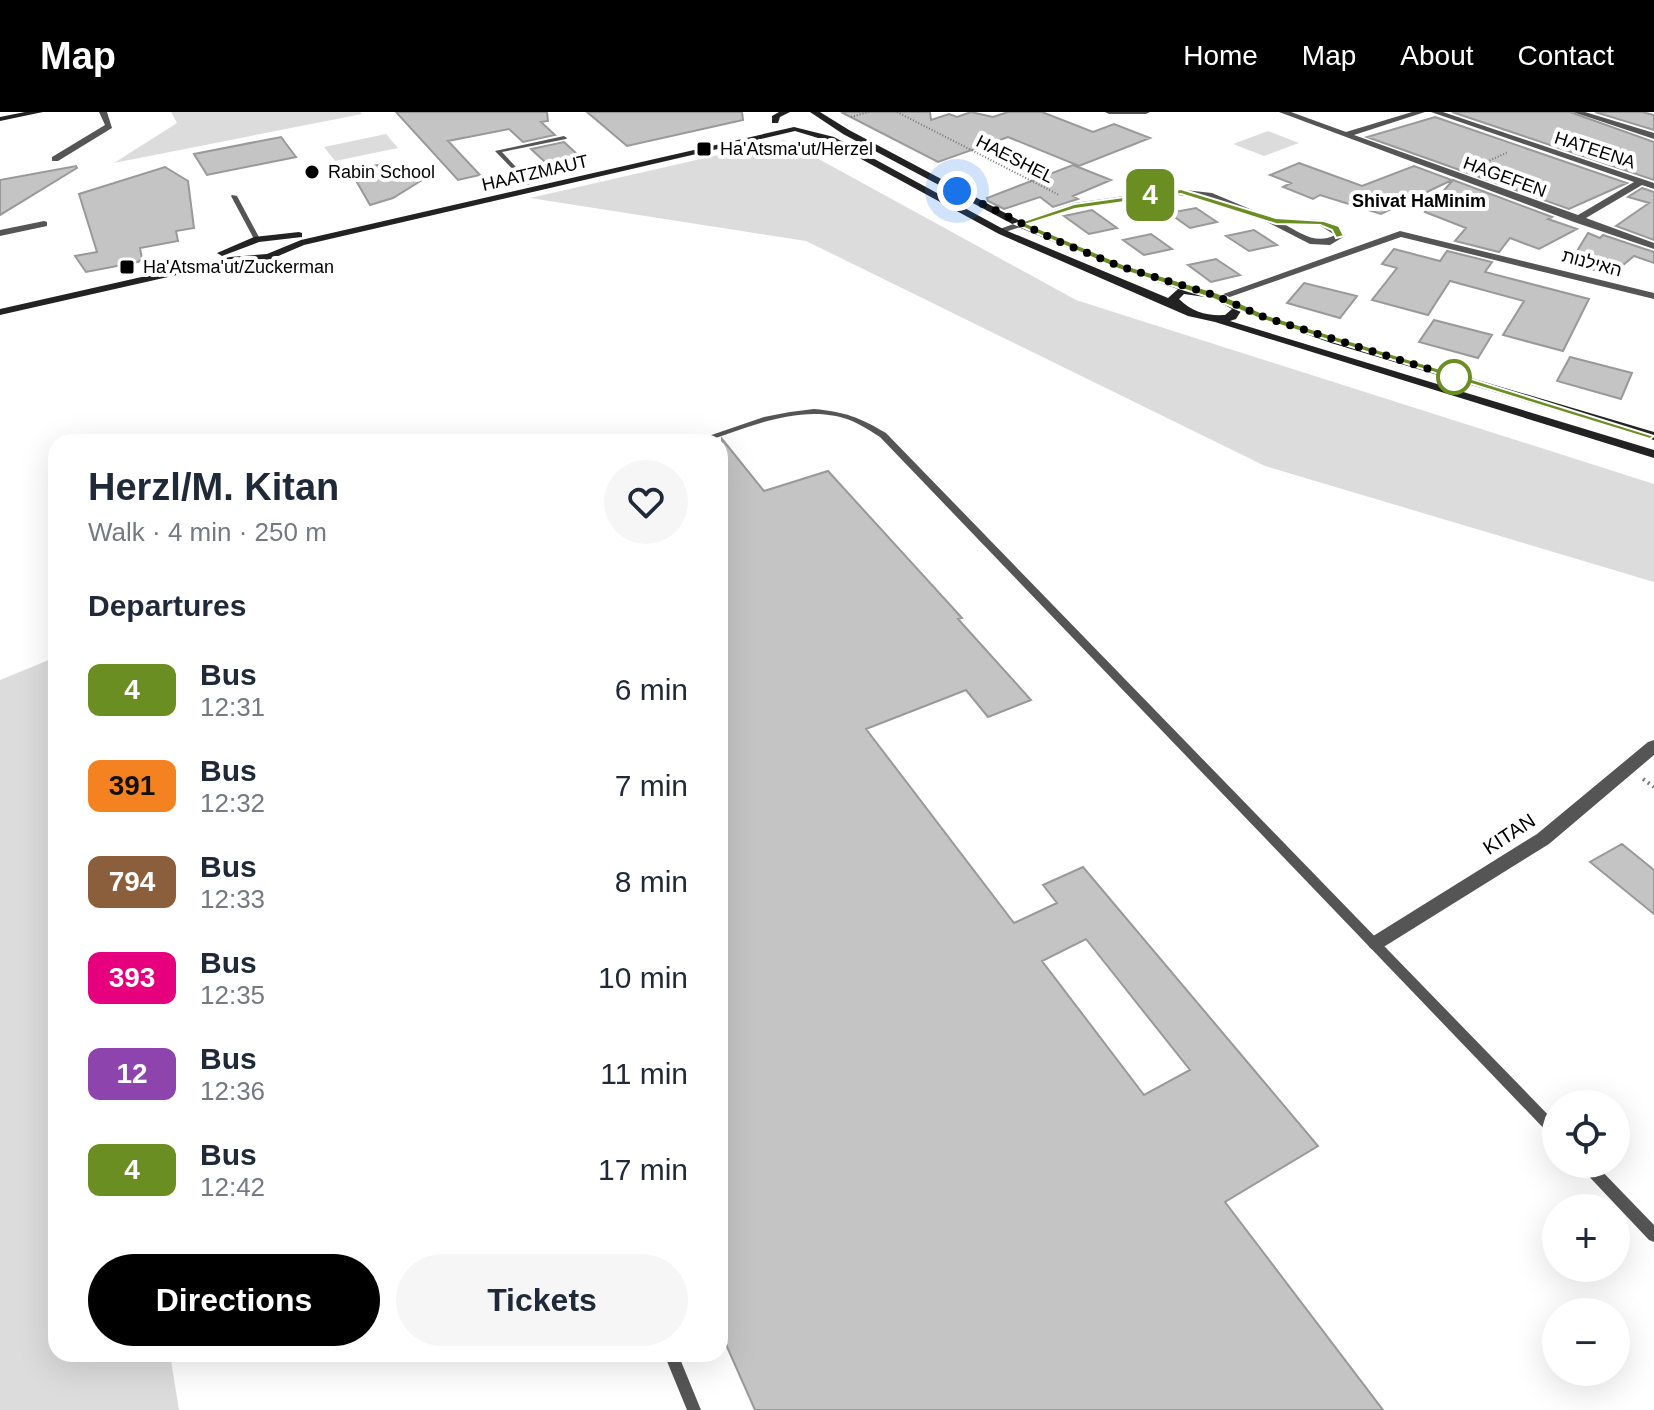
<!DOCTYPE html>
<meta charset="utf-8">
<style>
:root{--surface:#fff;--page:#f6f6f7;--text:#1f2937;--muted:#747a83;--accent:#000}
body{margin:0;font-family:Arial,"Noto Sans Hebrew",sans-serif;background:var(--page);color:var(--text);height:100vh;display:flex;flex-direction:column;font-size:30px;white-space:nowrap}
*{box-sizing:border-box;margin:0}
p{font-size:26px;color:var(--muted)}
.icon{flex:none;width:44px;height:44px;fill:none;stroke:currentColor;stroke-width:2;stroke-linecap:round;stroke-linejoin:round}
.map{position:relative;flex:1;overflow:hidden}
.drawer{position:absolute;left:48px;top:322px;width:680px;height:928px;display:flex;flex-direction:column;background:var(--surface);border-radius:24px;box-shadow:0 8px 32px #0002}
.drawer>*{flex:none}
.badge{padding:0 16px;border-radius:12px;font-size:28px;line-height:52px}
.fabs{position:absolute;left:1542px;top:978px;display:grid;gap:16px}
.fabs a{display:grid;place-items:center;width:88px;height:88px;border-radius:50%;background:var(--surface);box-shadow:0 8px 32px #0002;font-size:40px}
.you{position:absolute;width:40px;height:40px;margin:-20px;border:6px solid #fff;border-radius:50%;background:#1a73e8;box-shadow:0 0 0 12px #1a73e833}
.map>.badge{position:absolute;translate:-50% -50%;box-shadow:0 0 0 4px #fff}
h2{padding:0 40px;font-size:30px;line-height:72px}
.round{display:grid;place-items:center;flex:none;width:84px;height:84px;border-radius:42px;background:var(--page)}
.headline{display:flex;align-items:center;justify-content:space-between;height:136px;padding:0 40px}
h1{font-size:38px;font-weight:800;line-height:60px}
.action{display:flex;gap:16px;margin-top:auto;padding:16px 40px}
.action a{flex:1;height:92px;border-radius:48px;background:var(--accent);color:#fff;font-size:32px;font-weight:800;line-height:92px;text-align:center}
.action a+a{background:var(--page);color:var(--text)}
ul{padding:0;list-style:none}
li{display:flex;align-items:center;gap:24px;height:96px;padding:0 40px}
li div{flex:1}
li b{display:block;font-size:30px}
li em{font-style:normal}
li .badge{min-width:88px;font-weight:700;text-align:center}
header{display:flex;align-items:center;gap:48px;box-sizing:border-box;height:112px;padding:0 40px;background:var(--accent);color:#fff}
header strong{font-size:38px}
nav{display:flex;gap:44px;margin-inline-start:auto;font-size:28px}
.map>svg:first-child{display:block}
</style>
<header>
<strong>Map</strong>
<nav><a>Home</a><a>Map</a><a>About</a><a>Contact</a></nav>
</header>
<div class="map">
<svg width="1654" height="1298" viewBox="0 0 1654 1298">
<rect width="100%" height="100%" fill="#fff"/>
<!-- green -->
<path fill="#dcdcdc" d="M 171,0 L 360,0 L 362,2 L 114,51 L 177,11 Z
M 1268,19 L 1299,31 L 1264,44 L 1233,32 Z
M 386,22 L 398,36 L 335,49 L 324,35 Z
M 784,28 L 1076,188 L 1654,372 L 1654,470 L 1265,354 L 806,129 L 530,86 Z
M 56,545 L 56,1242 L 170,1242 L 179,1298 L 0,1298 L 0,568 Z"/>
<!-- building -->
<path fill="#c4c4c4" stroke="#999" stroke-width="2" fill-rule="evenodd" d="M 396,0 L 547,0 L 548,9 L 541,10 L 555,23 L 523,30 L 509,17 L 448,29 L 480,63 L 458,68 Z
M 587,0 L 742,0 L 743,8 L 627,34 Z
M 841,0 L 930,0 L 931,8 L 949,2 L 957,5 L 971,0 L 993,5 L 1008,0 L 1042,0 L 1093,20 L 1114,12 L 1150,26 L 1079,54 L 1008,25 L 938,50 Z
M 1452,0 L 1570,0 L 1654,30 L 1654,68 Z
M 1595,0 L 1642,0 L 1654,3 L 1654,18 Z
M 1435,5 L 1627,71 L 1569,97 L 1367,25 Z
M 281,25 L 296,45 L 207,63 L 194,42 Z
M 564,30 L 579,44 L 546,51 L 531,37 Z
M 1299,51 L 1362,74 L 1414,54 L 1452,68 L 1381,102 L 1320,83 L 1313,87 L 1283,75 L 1291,71 L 1270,63 Z
M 383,52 L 393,66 L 435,60 L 393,86 L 370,93 L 350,58 Z
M 1073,53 L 1111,68 L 1073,84 L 1078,87 L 1053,95 L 1040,85 L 1004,97 L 988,89 L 987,86 Z
M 76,54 L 77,56 L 0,103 L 0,68 Z
M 165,55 L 188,69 L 194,116 L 176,119 L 178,129 L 140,136 L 142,147 L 138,150 L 86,160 L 75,144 L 97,140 L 79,82 Z
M 1453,68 L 1552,105 L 1548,107 L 1577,117 L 1539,137 L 1510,126 L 1499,140 L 1455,129 L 1466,116 L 1425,100 Z
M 1642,76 L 1654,80 L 1654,128 L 1616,114 L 1649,91 L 1628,85 Z
M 1196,96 L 1217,110 L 1190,116 L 1169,101 Z
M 1092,98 L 1117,116 L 1089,122 L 1064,104 Z
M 1254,118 L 1277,133 L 1249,139 L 1226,124 Z
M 1588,121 L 1600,126 L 1603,123 L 1654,140 L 1654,151 L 1634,144 L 1622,154 L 1615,166 L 1571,149 Z
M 1151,122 L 1172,137 L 1144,143 L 1123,128 Z
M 1394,137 L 1440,149 L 1447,139 L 1492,150 L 1485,160 L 1589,187 L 1563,239 L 1503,223 L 1524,189 L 1450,169 L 1428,203 L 1372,188 L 1397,156 L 1382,152 Z
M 1216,147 L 1240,163 L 1211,170 L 1188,153 Z
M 1304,171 L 1357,184 L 1340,206 L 1287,191 Z
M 1434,208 L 1492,223 L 1478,246 L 1419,230 Z
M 1570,245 L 1632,261 L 1621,287 L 1557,269 Z
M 722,327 L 764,379 L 828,359 L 962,506 L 958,507 L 1031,588 L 988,605 L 966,578 L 866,617 L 1014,811 L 1057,791 L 1043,773 L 1083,755 L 1318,1034 L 1225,1090 L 1383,1298 L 755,1298 L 720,1219 ZM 1086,827 L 1190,958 L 1144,983 L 1042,849 Z
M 1622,732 L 1654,758 L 1654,802 L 1590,750 Z"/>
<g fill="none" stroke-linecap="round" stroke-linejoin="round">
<!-- path-far1 -->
<path stroke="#777" stroke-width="2" stroke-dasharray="1 2" stroke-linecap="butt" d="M 897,0 L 1059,83
M 851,5 L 869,0
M 1476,55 L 1508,40"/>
<!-- path -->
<path stroke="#777" stroke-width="4" stroke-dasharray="2 4" stroke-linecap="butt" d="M 1643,667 L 1654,675"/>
<!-- lane -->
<path fill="#555" fill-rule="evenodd" d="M 564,24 L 567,26 L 566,27 L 502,40 L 530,70 L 531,71 L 528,73 L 495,39 Z
M 232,83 L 237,84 L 260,127 L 259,128 L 254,127 L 231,84 Z
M 814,297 C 845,300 859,305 886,321 L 1556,1011 L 1556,1026 L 1551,1024 L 880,325 C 866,316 852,307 836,304 C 791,295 745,317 703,330 L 691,330 L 764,305 L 790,300 Z
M 1579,1052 L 1595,1052 L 1654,1113 L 1654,1130 L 1649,1128 L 1581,1056 Z
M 664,1242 L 678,1242 L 701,1298 L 687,1298 Z"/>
<!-- street -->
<path fill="#555" fill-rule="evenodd" d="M 99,0 L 107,0 L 112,16 L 58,49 L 52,49 L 52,45 L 105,13 Z
M 1105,0 L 1150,0 L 1146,2 L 1109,2 Z
M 1279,0 L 1291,0 L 1346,20 L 1412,0 L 1425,0 L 1354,23 L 1578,103 L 1634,70 L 1431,0 L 1443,0 L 1654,71 L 1654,77 L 1642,73 L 1586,106 L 1654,131 L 1654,137 L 1574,110 Z
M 1573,0 L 1585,0 L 1654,21 L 1654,27 Z
M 1176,77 L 1212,81 L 1274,107 L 1324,108 L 1339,115 L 1345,124 L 1330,133 L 1310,132 L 1265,109 L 1207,86 L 1176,83 L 1075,97 L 1002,121 L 994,119 L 1074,91 ZM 1284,112 L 1319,113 L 1335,123 C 1316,133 1300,121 1284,112 Z
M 44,109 L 47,110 L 47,114 L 0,124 L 0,118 Z
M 1400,119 L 1654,181 L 1654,187 L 1401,125 L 1224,187 L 1215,185 Z
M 1654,628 L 1654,643 L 1549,732 L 1382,836 L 1376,839 L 1370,836 L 1367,831 L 1370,826 L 1537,722 L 1648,630 Z"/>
<!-- secondary -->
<path fill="#222" fill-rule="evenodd" d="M 25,0 L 43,0 L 0,9 L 0,5 Z
M 779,0 L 790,0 L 780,5 L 778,11 L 772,11 L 772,4 Z
M 810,0 L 820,0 L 849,18 L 1022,110 L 1126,153 L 1196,178 L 1218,181 L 1268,203 L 1339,227 L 1654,320 L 1654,328 L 1331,231 L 1241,199 L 1236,207 L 1230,209 L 1654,338 L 1654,346 L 1215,210 L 1188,204 L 999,122 L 828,29 L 795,19 L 304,133 L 269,148 L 230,151 L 0,203 L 0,197 L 230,145 L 267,142 L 301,128 L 794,15 L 834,25 L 1005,118 L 1168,186 L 1178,177 L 1118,157 L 1016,114 L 843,22 ZM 1184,182 L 1212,186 L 1232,197 L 1225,203 C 1207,204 1192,200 1179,187 Z
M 299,120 L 302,121 L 302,125 L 259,130 L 222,144 L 217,141 L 254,125 Z"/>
</g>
<!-- line -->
<path fill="#6b8e23" stroke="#fff" stroke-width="2" d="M 1181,77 L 1276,106 L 1324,109 L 1339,114 L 1344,124 L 1336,126 L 1332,118 L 1320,113 L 1276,112 L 1181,82 L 1075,97 L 1028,112 L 1125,153 L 1218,181 L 1267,203 L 1654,324 L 1650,327 L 1260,207 L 1211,186 L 1118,157 L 1015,112 L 1074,92 Z"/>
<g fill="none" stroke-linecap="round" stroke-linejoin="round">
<!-- walk -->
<path stroke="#000" stroke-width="8" stroke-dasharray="0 14.4" d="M 957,79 L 1055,128 L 1122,155 L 1214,183 L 1264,205 L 1454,265"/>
</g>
<!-- markers -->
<g fill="#000" stroke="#fff" stroke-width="3">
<rect x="696" y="29" width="16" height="16" rx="4"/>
<circle cx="312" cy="60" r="8"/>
<rect x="119" y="147" width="16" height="16" rx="4"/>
</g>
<circle fill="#fff" stroke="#6b8e23" stroke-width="4" cx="1454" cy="265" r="16"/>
<g text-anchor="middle" stroke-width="8" stroke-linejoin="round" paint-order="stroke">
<!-- far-poi labels -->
<g font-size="18" fill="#000" stroke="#fff" text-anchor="start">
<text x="720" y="43">Ha'Atsma'ut/Herzel</text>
<text x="328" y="66">Rabin School</text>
<text x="143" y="161">Ha'Atsma'ut/Zuckerman</text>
</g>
<!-- far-street labels -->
<g font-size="18" fill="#000" stroke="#fff">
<text transform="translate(1595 38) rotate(18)" y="6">HATEENA</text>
<text transform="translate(1015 47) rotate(27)" y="6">HAESHEL</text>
<text transform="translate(535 61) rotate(-13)" y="6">HAATZMAUT</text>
<text transform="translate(1505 65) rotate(20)" y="6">HAGEFEN</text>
<text transform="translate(1592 151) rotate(15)" y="6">האילנות</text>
</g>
<!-- far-neighbourhood labels -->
<g font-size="18" font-weight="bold" fill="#000" stroke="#fff">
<text x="1419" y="95">Shivat HaMinim</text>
</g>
<!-- street labels -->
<g font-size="20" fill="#000" stroke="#fff">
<text transform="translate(1509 722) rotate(-33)" y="7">KITAN</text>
</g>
</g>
</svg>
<div class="fabs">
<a><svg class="icon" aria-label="locate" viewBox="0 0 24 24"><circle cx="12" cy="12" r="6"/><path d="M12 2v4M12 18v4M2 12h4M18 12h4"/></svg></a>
<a>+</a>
<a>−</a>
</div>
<div class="you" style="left:957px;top:79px"></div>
<b class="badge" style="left:1150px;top:83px;background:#6b8e23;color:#fff">4</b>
<section class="drawer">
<div class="headline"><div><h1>Herzl/M. Kitan</h1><p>Walk · 4 min · 250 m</p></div><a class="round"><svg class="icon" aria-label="heart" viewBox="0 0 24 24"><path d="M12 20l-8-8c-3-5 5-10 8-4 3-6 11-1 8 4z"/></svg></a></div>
<h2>Departures</h2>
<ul>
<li><span class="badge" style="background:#6b8e23;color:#fff">4</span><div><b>Bus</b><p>12:31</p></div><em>6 min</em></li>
<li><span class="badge" style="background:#f58220;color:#111">391</span><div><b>Bus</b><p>12:32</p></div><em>7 min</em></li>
<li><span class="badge" style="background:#8b5e3c;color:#fff">794</span><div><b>Bus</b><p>12:33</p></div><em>8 min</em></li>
<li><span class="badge" style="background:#e6007e;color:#fff">393</span><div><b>Bus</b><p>12:35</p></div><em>10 min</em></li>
<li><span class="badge" style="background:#8e44ad;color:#fff">12</span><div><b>Bus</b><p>12:36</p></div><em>11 min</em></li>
<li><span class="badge" style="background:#6b8e23;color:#fff">4</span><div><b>Bus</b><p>12:42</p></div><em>17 min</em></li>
</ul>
<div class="action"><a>Directions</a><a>Tickets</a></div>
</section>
</div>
